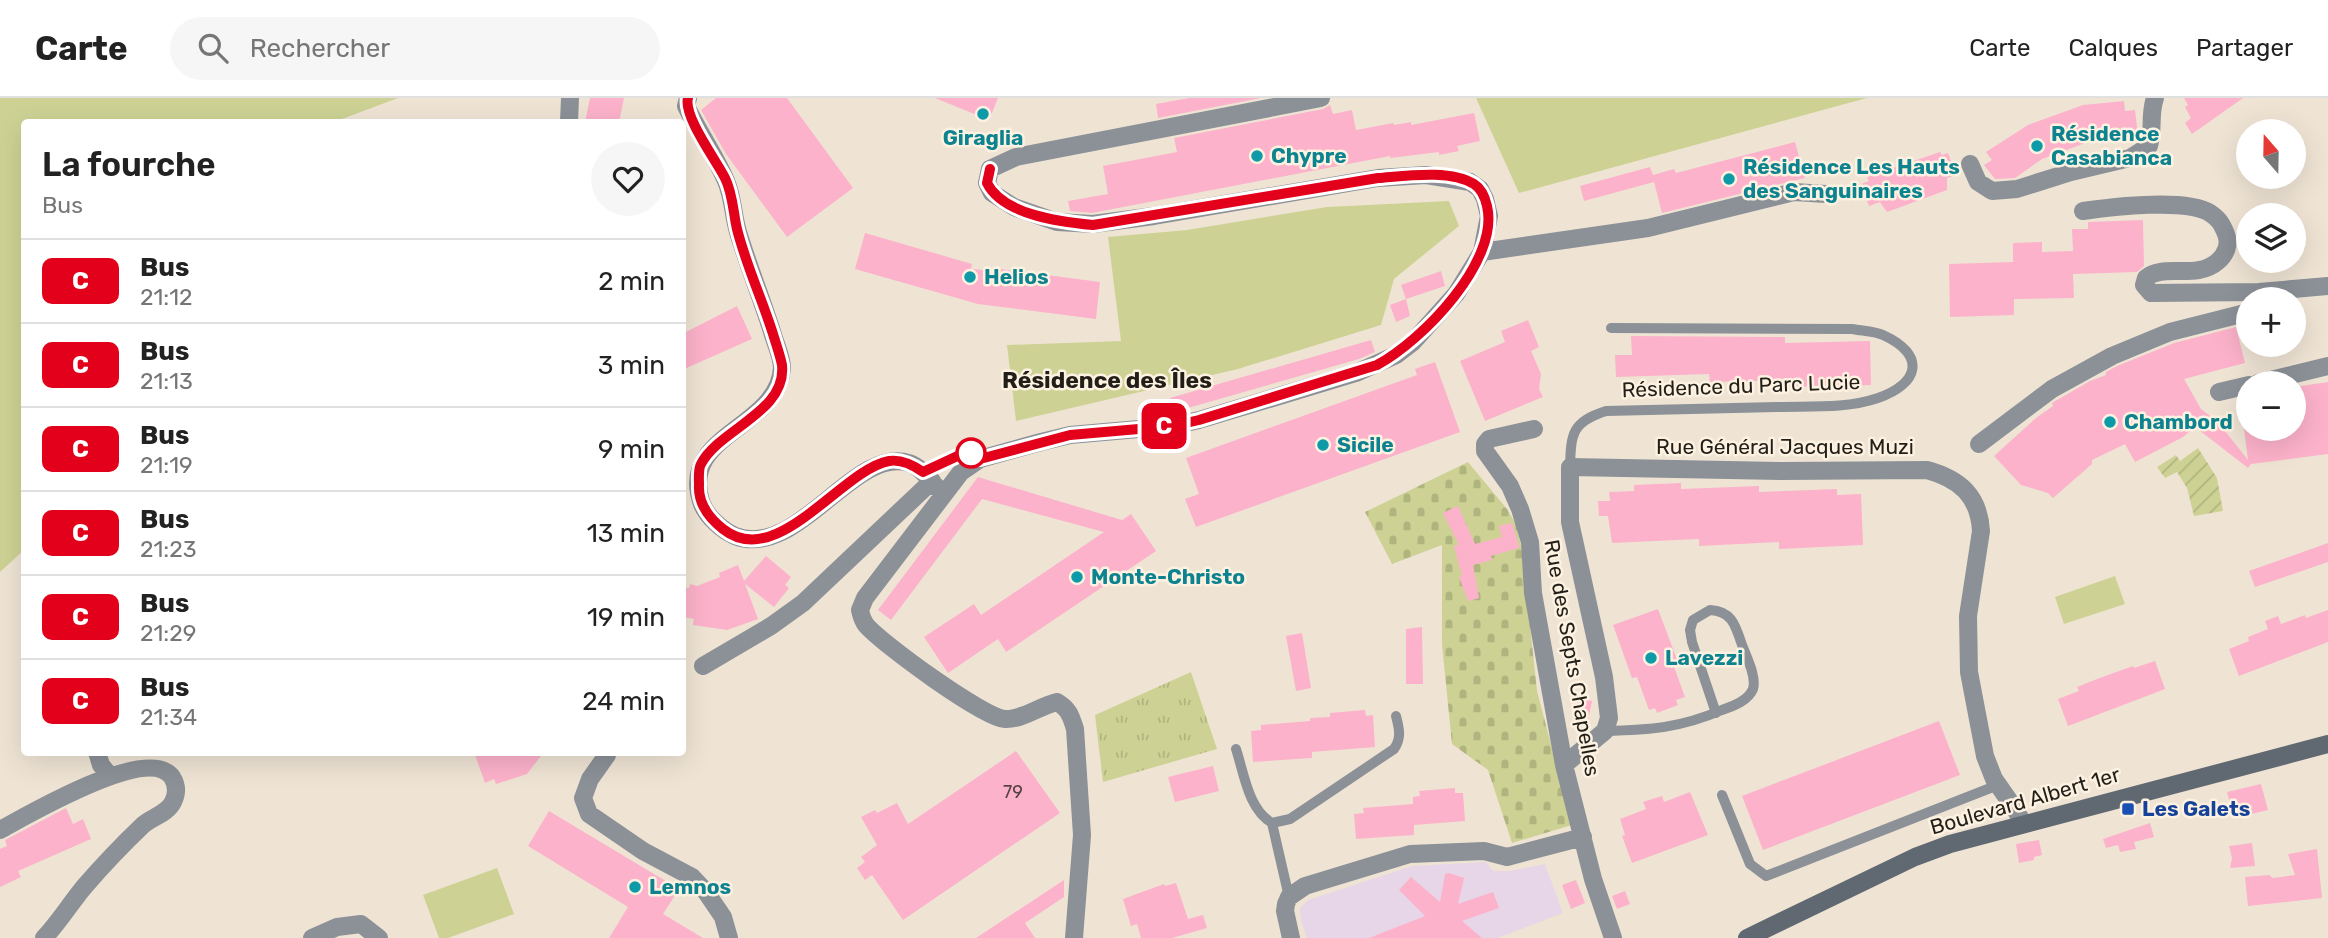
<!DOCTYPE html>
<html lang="fr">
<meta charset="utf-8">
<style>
:root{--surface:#fff;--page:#f6f6f6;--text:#222;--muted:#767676;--line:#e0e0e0}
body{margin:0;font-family:Rubik,sans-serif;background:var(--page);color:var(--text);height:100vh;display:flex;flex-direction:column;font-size:26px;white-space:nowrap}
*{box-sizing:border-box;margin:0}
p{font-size:23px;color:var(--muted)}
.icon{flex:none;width:38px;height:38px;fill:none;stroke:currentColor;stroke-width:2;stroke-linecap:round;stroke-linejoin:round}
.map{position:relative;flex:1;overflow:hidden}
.sheet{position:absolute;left:21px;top:21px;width:665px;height:637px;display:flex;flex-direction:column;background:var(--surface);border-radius:7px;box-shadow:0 7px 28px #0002}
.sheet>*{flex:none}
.badge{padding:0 14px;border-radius:10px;font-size:24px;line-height:46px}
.needle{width:46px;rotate:340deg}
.buttons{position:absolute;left:2236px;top:21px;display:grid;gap:14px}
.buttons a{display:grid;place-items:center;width:70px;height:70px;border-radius:50%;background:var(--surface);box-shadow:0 7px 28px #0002;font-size:35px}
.map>.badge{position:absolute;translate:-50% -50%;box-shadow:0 0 0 4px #fff}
.round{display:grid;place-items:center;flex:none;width:74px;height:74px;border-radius:37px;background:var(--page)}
.head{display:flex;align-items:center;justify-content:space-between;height:119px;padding:0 21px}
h1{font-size:33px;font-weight:600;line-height:52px}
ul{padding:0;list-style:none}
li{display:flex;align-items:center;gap:21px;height:84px;padding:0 21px;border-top:2px solid var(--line)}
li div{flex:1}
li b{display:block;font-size:26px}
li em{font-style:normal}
li .badge{min-width:77px;font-weight:700;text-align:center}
header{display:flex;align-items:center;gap:42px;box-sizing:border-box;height:98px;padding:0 35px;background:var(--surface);border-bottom:2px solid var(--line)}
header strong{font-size:33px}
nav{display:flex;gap:38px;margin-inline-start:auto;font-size:24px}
.search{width:490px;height:63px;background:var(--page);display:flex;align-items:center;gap:18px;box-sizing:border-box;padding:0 24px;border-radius:38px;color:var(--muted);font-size:26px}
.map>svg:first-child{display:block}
</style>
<header>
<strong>Carte</strong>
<div class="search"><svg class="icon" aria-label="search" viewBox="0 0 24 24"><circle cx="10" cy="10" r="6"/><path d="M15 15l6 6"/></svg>Rechercher</div>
<nav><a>Carte</a><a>Calques</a><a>Partager</a></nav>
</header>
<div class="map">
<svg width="2328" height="840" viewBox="0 0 2328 840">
<defs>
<pattern id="cemetery-stones" width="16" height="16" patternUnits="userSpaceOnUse" patternTransform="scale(1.75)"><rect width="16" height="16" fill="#cdd294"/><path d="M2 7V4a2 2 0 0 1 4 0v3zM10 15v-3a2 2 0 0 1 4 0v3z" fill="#b0b47f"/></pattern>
<pattern id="park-tufts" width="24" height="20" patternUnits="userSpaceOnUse" patternTransform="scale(1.75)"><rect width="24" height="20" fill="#cdd294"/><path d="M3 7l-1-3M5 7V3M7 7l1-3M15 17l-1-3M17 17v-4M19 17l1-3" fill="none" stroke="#b0b47f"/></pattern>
<pattern id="garden-furrows" width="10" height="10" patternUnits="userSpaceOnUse" patternTransform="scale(1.75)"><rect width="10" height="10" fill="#cdd294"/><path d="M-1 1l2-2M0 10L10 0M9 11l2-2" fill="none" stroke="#b0b47f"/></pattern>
</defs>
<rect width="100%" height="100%" fill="#efe4d4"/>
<!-- education -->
<path fill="#e7d6e7" d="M 1486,764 L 1493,773 L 1510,773 L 1545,766 L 1563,815 L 1498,840 L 1307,840 L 1301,822 L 1300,810 L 1308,802 L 1412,768 Z"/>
<!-- grass -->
<path fill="#cdd294" d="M 0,0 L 398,0 L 334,24 L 24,24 L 24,452 L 0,474 Z
M 1476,0 L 1867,0 L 1519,95 Z
M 1449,103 L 1459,128 L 1394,181 L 1381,227 L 1238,271 L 1016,323 L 1007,247 L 1121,243 L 1108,139 L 1187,132 L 1327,109 Z
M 2115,478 L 2125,506 L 2064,526 L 2055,499 Z
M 497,770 L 514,816 L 448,840 L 439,840 L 423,797 Z"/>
<!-- cemetery -->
<path fill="url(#cemetery-stones)" d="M 1468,364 L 1507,411 L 1516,426 L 1522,451 L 1537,593 L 1572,727 L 1512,745 L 1488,672 L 1452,646 L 1442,547 L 1442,447 L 1392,466 L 1365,414 Z"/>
<!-- park -->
<path fill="url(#park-tufts)" d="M 1191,574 L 1217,651 L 1103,684 L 1095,617 Z"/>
<!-- garden -->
<path fill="url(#garden-furrows)" d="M 2198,350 L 2217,380 L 2223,413 L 2194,418 L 2187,390 L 2177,374 L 2165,380 L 2157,369 L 2176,357 L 2180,363 Z"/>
<!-- building -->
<path fill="#fcb2ca" d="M 590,0 L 624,0 L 619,24 L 585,24 Z
M 716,0 L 787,0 L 853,90 L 787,139 L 726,56 L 701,12 Z
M 935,0 L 998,0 L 989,22 Z
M 1189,0 L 1261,0 L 1158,20 L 1156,6 Z
M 2184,0 L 2243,0 L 2192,36 L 2185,25 L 2191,20 L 2185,9 L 2188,7 Z
M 2124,3 L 2125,13 L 2135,12 L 2138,38 L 2088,44 L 2042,61 L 2015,80 L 1995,81 L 1984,67 L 1992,62 L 1986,54 L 2028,27 L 2083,7 Z
M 1330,7 L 1333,16 L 1352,12 L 1356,32 L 1393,25 L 1394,27 L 1411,24 L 1411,27 L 1474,15 L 1480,43 L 1457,48 L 1459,53 L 1439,57 L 1439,54 L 1390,60 L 1390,58 L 1092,115 L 1070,113 L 1068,103 L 1108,96 L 1103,68 L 1177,54 L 1174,40 L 1323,11 Z
M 1795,44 L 1805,80 L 1662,115 L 1654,84 L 1584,103 L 1580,88 L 1650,69 L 1653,77 L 1674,71 L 1676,75 Z
M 1940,54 L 1942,57 L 1948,55 L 1956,77 L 1947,80 L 1947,92 L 1887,114 L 1880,104 L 1869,108 L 1861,86 L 1869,83 L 1867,79 Z
M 2143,122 L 2144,168 L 2137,174 L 2073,176 L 2074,200 L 2014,201 L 2014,217 L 1950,219 L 1949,166 L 2013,164 L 2013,145 L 2042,144 L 2042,154 L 2073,153 L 2072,131 L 2088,131 L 2088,124 Z
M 865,135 L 972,166 L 971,171 L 999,173 L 1000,171 L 1100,184 L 1096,221 L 978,206 L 855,171 Z
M 1441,173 L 1445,188 L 1406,201 L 1401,187 Z
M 1406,201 L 1410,218 L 1396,224 L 1390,207 Z
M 737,208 L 752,241 L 682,272 L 682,236 Z
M 1528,222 L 1539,249 L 1531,253 L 1541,276 L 1539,291 L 1543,299 L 1485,323 L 1460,263 L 1505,244 L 1501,233 Z
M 2236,229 L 2245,265 L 2184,281 L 2201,311 L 2217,323 L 2248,362 L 2244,331 L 2294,331 L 2294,289 L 2328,284 L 2328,356 L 2251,366 L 2248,370 L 2195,329 L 2183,339 L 2135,364 L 2125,346 L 2092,362 L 2092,366 L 2053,400 L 2048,395 L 2021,387 L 1994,358 L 2036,320 L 2053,308 L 2052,305 L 2090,283 L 2106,277 L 2106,274 L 2117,268 L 2174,245 Z
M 1631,238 L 1785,239 L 1785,245 L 1870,243 L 1871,287 L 1786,289 L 1786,282 L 1710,284 L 1709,276 L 1616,279 L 1615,257 L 1632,257 Z
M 1371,242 L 1375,254 L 1359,261 L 1174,314 L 1170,300 Z
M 1435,264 L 1460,334 L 1196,429 L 1185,401 L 1199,396 L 1186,360 L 1417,277 L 1415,271 Z
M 978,379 L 1122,422 L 1131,416 L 1156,453 L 1006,554 L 998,541 L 948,575 L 924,539 L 974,506 L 981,517 L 1104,434 L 982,401 L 891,522 L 878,512 Z
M 1681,385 L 1681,391 L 1759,388 L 1759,394 L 1837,391 L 1837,397 L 1861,396 L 1863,447 L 1779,451 L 1779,444 L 1699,448 L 1699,441 L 1612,445 L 1608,418 L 1599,418 L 1598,403 L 1610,403 L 1609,394 L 1634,393 L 1634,387 Z
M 1458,408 L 1475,446 L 1502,439 L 1499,428 L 1512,425 L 1519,448 L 1519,450 L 1491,458 L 1492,462 L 1473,467 L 1479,500 L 1468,503 L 1459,479 L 1462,478 L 1454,448 L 1459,447 L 1443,415 Z
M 2328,445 L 2328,464 L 2255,489 L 2249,473 Z
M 766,458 L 791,479 L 785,487 L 789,490 L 774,509 L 745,486 L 758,521 L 727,532 L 693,527 L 694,521 L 684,519 L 682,503 L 686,490 L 689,490 L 690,486 L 697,488 L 720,479 L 719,475 L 738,467 L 744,483 Z
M 1658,511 L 1678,564 L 1673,566 L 1685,599 L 1676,602 L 1678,607 L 1657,615 L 1655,610 L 1649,612 L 1637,579 L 1632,580 L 1613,527 Z
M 2328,512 L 2328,544 L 2239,578 L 2229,551 L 2249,543 L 2248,539 L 2268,531 L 2265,523 L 2278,518 L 2281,526 L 2305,517 L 2306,520 Z
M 1422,529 L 1423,586 L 1406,586 L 1406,531 Z
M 1302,535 L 1311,590 L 1296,593 L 1286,538 Z
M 2155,563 L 2165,591 L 2068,628 L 2058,601 L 2079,593 L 2077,589 L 2097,581 L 2133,568 L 2134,570 Z
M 1578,600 L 1592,603 L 1587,627 L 1573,624 Z
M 1365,612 L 1366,618 L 1373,617 L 1375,649 L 1312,654 L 1312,660 L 1253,664 L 1251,633 L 1261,632 L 1261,627 L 1310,623 L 1310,620 L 1330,619 L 1330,615 Z
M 1939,623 L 1960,677 L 1763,752 L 1742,698 Z
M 1016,653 L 1060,715 L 903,822 L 872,777 L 865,782 L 857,770 L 865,764 L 861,759 L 877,747 L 861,719 L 875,712 L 877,715 L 897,705 L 908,726 Z
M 474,654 L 544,654 L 527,676 L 496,686 L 494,681 L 485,685 Z
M 1213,668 L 1219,693 L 1175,704 L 1168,679 Z
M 2261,686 L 2268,712 L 2234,720 L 2227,694 Z
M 1455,690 L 1455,695 L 1463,695 L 1465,723 L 1414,727 L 1414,737 L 1356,741 L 1354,716 L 1364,715 L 1363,710 L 1413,706 L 1413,699 L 1420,698 L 1419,693 Z
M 1690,694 L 1708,737 L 1632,765 L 1622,738 L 1625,737 L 1620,721 L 1646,711 L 1643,704 L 1662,698 L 1664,704 Z
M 66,710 L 73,726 L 83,721 L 91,741 L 18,773 L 21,779 L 0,789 L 0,751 L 7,748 L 5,742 Z
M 549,713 L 679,791 L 663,816 L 703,840 L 609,840 L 628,809 L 528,748 Z
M 2150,725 L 2154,739 L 2134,744 L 2136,751 L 2120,754 L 2118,747 L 2106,750 L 2103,741 Z
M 2039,742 L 2042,757 L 2034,759 L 2034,762 L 2019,765 L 2016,746 Z
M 2252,745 L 2255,768 L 2230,770 L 2232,760 L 2229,748 Z
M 2317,751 L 2322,800 L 2248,808 L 2245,779 L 2269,777 L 2273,780 L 2295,777 L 2288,756 Z
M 1449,775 L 1464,780 L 1458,806 L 1493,794 L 1499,810 L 1462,823 L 1482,840 L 1369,840 L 1425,818 L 1399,792 L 1411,779 L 1440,804 L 1445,776 Z
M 1064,782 L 1064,799 L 1025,825 L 1035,840 L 976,840 Z
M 1576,782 L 1585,805 L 1571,811 L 1562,787 Z
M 1176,785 L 1188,821 L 1203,817 L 1207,830 L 1172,840 L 1141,840 L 1137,826 L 1131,828 L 1123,801 L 1164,786 L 1165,788 Z
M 1625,793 L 1630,806 L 1617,811 L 1612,798 Z"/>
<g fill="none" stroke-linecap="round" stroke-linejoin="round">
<!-- service -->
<path stroke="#8b9197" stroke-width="10" d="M 1570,369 C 1571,335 1572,324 1606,313 C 1663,312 1720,310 1777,309 C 1810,308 1846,311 1878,300 C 1919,286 1927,257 1883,237 C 1874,233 1862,233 1852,231 L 1611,230
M 923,374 L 964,355 L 976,356 L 980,361
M 1605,633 C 1650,632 1680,630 1722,612 C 1733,608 1748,603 1753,591 C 1757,578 1745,556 1741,544 C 1735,526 1731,513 1710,512 L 1693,522 L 1690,532 L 1692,544 L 1716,615
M 1236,651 C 1244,675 1248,711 1272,725 L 1290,721 L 1394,651 C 1402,640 1399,630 1396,618
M 1722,697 L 1750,766 L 1766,778 L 1998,687
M 1272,725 L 1289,799"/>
<!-- minor -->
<path stroke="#8b9197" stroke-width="18" d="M 688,0 L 686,8 C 698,33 715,57 726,83 C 733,99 733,117 738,134 C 749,170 763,204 774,240 C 777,249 782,261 782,270 C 778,331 677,336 702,406 C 707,419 722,432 735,438 C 798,462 853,348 909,365 C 924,370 932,387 944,396
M 569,24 L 570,0
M 1970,66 L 1978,84 L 1992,93 L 2017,91 L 2071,74 L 2130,60 L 2149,48 C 2154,31 2149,17 2155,0
M 2083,113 C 2112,109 2186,100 2210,115 C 2219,121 2222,126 2226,136 C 2230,146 2226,157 2217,164 C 2196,182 2163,165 2146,180 L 2144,187 L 2151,195 L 2259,194 L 2328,188
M 1482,154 L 1648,130 L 1794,94 L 1826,96
M 2258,285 L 2328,268
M 2219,294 L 2249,287
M 1534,331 L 1489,341 L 1485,346 L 1485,353 L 1510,388 L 1520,411 L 1530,444 L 1533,495 L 1564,667 L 1593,781 L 1613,840
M 1979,346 L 2052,291 L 2112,258 L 2170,234 L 2249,214
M 703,568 L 771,528 L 803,505 L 932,383
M 97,654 L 101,667 L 110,678
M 607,657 L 590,681 L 583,700 L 589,716 L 643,753 L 692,779 L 706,794 L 723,819 L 729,840
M 1564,667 L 1605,633 L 1609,620 L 1604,579 L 1570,424 L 1570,369 L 1781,373 L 1927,372 C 1960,381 1979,398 1981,433 L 1968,518 L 1969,574 L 1985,658 L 1994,681 L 2015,711 L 2023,725
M 0,732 C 28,717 148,646 172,679 C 177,687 177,696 173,704 C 167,716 152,719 143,727 C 122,747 103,767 84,789 C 70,806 59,824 44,840
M 312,840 L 337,829 L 361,826 L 379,840
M 1074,840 L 1082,737 L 1075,631 C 1071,618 1069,611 1057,604 C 1040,608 1022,622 1005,621 C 984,620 882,546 866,527 C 863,523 861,517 860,512 L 865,500 L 961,374 L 980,361 L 1041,344 L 1070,337 L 1173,328 L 1199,322 L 1356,275 L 1396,257 L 1413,244 L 1456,196 L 1482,154 L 1489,118 L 1485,101 L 1480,91 L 1470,84 L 1426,77 L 1378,80 L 1154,118 L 1093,126 L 1057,124 L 1014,109 L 992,95 L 987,85 L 990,71 L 1016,59 L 1321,0
M 1291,840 L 1285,813 L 1286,806 L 1289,799 L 1305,788 L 1410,756 L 1484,753 L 1507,759 L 1583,739"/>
<!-- secondary -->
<path stroke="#606871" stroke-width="18" d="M 1747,840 L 1915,759 L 1950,746 L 2328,646"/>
</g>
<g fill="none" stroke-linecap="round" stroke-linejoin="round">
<defs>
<path id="line" d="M 688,0 C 683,18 716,62 725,80 C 733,96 733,114 737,131 C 746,167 762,201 773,236 C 776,246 780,257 782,267 C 787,314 719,331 701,366 C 698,371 699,380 699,387 C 698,405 709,420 723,431 C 777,474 841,372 889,363 C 901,361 913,367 923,374 L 964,355 L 976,355 L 980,361 L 1070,337 L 1173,328 L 1199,322 L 1377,267 C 1422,243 1500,163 1487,108 C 1485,99 1482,91 1474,86 C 1450,71 1405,78 1378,80 L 1093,127 C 1061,124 1003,117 987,85 L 990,71"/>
</defs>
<!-- line casing -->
<use href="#line" stroke="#fff" stroke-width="16"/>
<!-- line -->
<use href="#line" stroke="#e2001a" stroke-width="10"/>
</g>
<!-- markers -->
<g fill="#0f9aa8" stroke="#fdf2e1" stroke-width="2.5">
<circle cx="983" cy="16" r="7"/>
<circle cx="2037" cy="48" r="7"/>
<circle cx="1257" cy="58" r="7"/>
<circle cx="1729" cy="81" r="7"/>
<circle cx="970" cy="179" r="7"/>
<circle cx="2110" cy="324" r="7"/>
<circle cx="1323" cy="347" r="7"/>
<circle cx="1077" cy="479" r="7"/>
<circle cx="1651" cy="560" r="7"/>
<circle cx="635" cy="789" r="7"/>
</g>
<circle fill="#fff" stroke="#e2001a" stroke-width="3.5" cx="971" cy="355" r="14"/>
<rect fill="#1a4fb4" stroke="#fdf2e1" stroke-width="2.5" x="2121" y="704" width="14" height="14" rx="3.5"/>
<g text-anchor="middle" stroke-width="5" stroke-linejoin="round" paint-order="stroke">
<!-- number labels -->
<g font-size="18" fill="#584344">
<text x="1013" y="700">79</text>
</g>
<!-- culture labels -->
<g font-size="21" font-weight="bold" fill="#0d838f" stroke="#fdf2e1" text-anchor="start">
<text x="2051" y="43">Résidence<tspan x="2051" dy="24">Casabianca</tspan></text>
<text x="983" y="47" text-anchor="middle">Giraglia</text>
<text x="1271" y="65">Chypre</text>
<text x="1743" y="76">Résidence Les Hauts<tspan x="1743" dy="24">des Sanguinaires</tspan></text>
<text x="984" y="186">Helios</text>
<text x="2124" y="331">Chambord</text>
<text x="1337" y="354">Sicile</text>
<text x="1091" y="486">Monte-Christo</text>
<text x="1665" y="567">Lavezzi</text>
<text x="649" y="796">Lemnos</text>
</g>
<!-- street labels -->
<g font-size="21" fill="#221e18" stroke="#fdf2e1">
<text transform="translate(1741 288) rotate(-2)" y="7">Résidence du Parc Lucie</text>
<text x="1785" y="356">Rue Général Jacques Muzi</text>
<text transform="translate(1572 560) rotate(80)" y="7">Rue des Septs Chapelles</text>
<text transform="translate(2025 703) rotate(-16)" y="7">Boulevard Albert 1er</text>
</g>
<!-- transit labels -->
<g font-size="21" font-weight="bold" fill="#164399" stroke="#fdf2e1" text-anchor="start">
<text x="2142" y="718">Les Galets</text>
</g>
<!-- neighbourhood labels -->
<g font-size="23" font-weight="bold" fill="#221e18" stroke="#fdf2e1">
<text x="1107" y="290">Résidence des Îles</text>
</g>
</g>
</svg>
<div class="buttons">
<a><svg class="needle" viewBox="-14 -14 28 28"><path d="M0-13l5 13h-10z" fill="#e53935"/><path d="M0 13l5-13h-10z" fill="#767676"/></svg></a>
<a><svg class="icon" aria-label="layers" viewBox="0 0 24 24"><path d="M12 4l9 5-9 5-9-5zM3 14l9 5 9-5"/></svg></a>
<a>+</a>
<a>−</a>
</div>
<b class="badge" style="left:1164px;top:328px;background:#e2001a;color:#fff">C</b>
<section class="sheet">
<div class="head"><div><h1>La fourche</h1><p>Bus</p></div><a class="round"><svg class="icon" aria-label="heart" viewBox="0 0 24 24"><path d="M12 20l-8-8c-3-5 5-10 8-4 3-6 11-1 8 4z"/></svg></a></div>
<ul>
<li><span class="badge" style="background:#e2001a;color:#fff">C</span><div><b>Bus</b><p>21:12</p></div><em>2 min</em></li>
<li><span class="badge" style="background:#e2001a;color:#fff">C</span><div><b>Bus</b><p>21:13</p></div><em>3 min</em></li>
<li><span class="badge" style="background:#e2001a;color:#fff">C</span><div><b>Bus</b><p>21:19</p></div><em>9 min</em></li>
<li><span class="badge" style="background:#e2001a;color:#fff">C</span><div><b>Bus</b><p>21:23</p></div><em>13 min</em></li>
<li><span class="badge" style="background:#e2001a;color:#fff">C</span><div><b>Bus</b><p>21:29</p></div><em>19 min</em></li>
<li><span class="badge" style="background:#e2001a;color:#fff">C</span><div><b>Bus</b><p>21:34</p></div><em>24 min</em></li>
</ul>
</section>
</div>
